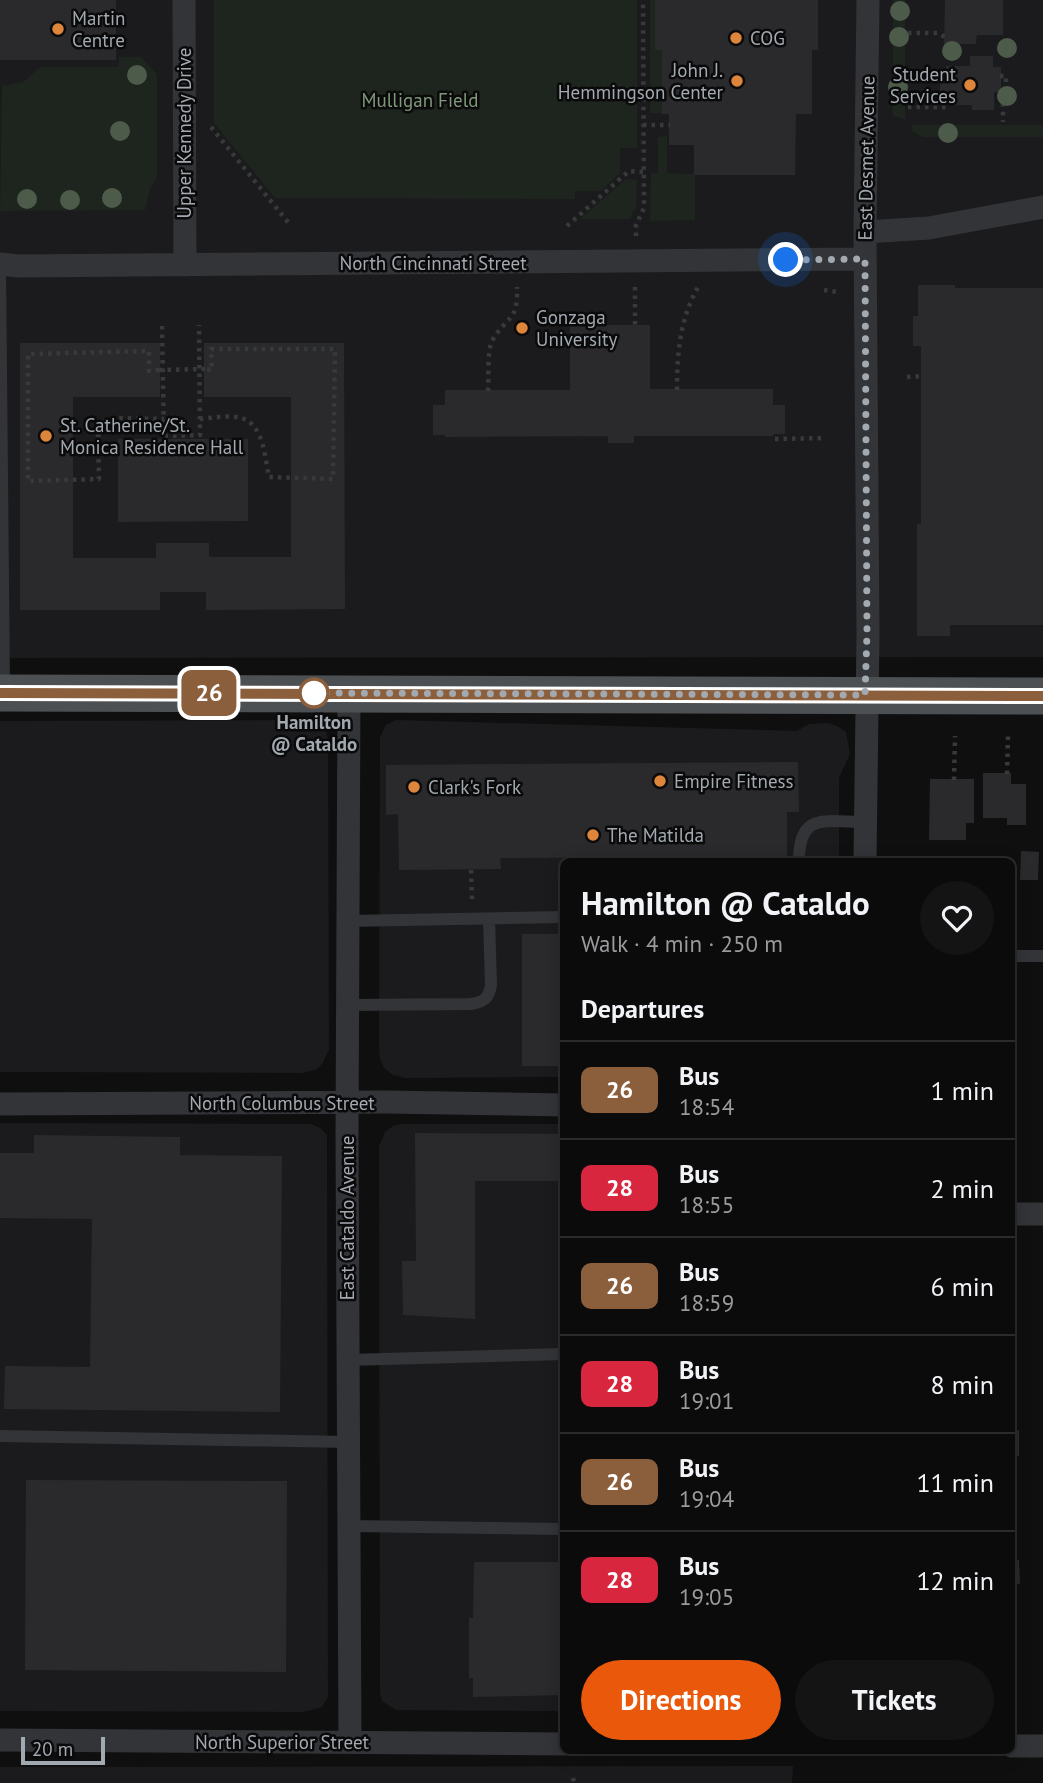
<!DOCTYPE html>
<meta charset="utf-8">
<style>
:root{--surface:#0b0b0c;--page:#141415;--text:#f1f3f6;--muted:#9a9b9d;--line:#2b2b2d;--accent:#ea580c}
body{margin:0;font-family:"PT Sans",sans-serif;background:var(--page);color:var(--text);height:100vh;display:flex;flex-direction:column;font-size:26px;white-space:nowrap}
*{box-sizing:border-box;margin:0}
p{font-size:23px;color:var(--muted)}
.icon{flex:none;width:38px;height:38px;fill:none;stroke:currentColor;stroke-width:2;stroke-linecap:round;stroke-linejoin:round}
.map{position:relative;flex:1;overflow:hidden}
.drawer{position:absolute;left:560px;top:858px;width:455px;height:896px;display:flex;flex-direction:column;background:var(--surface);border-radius:10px;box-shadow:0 4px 18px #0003,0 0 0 2px var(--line)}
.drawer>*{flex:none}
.badge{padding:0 14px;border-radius:10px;font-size:24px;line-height:46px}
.scale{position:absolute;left:21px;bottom:18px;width:84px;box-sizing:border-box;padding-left:7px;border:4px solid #a2a9b0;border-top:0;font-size:19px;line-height:24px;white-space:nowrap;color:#a2a9b0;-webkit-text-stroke:5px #0a0a0b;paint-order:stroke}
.you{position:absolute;width:35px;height:35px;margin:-18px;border:5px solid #fff;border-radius:50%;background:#1a73e8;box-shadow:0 0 0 10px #1a73e833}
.map>.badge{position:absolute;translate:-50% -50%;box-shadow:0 0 0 4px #fff}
h2{padding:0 21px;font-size:26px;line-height:63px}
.round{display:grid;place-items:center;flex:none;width:74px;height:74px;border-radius:37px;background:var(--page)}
.head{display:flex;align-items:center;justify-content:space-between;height:119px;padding:0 21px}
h1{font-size:33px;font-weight:800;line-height:52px}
.action{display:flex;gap:14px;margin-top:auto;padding:14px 21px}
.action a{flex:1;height:80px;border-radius:42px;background:var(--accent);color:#fff;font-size:28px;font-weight:800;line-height:80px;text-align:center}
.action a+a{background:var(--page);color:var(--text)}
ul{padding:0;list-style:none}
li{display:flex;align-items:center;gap:21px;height:98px;padding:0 21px;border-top:2px solid var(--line)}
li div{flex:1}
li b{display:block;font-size:26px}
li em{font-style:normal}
li .badge{min-width:77px;font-weight:700;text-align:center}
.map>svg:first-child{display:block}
</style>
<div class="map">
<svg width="1043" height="1783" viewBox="0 0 1043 1783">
<rect width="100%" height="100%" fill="#0f0f10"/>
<!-- built -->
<path fill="#1b1b1d" d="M 0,0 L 1043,0 L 1043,657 L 0,658 Z
M 311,720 L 326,730 L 328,740 L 329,1049 L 323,1063 L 317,1069 L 303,1073 L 0,1072 L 0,721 Z
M 396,720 L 797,731 L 809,724 L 827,723 L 837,726 L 846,732 L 850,754 L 839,778 L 839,861 L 564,861 L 563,1077 L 405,1078 L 393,1075 L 384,1068 L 380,1058 L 379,1047 L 380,737 L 386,725 Z
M 0,1123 L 311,1124 L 320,1128 L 327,1135 L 328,1697 L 322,1707 L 303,1712 L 0,1711 Z
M 402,1124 L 563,1124 L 563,1711 L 396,1710 L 382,1701 L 380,1693 L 379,1146 L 385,1132 L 393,1126 Z
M 793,1766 L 792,1783 L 0,1783 L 0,1767 Z"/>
<!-- green -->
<path fill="#1e241e" d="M 214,0 L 637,0 L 637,148 L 620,148 L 620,173 L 601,191 L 575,191 L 575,199 L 275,198 L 214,123 Z
M 650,0 L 656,0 L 656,48 L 663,49 L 663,113 L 650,113 Z
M 893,0 L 905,0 L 905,119 L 893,116 Z
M 119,57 L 141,57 L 157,74 L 157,177 L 150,189 L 145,210 L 0,211 L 2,86 L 23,82 L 40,67 L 119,67 Z
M 911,125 L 1043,125 L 1043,137 L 923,137 L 913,132 Z
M 667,136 L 667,173 L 695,174 L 695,220 L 650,221 L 651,173 L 658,173 L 658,137 Z
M 626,179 L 637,180 L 636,209 L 633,211 L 631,219 L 580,219 Z"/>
<!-- building -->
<path fill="#2a2a2c" stroke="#292a2c" stroke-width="2" d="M 0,0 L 115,0 L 115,59 L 0,59 Z
M 656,0 L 817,0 L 817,49 L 811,49 L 811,113 L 795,113 L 794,174 L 695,174 L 695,144 L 670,144 L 670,113 L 663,113 L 663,49 L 656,49 Z
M 946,0 L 1002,0 L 1002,34 L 976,34 L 975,43 L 945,43 Z
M 971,57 L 992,57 L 992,68 L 1000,68 L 1000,91 L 993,91 L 993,109 L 973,109 L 973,104 L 947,104 L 947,92 L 941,92 L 941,79 L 947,79 L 947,67 L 971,67 Z
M 919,286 L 954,286 L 954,289 L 1043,289 L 1043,624 L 949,624 L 949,635 L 918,635 L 918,525 L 922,525 L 922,345 L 914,345 L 914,317 L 919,317 Z
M 571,326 L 649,326 L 649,390 L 772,390 L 772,406 L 784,406 L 784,433 L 772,433 L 772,435 L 633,435 L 633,442 L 609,442 L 609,435 L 446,436 L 446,434 L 434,434 L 434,406 L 446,406 L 446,391 L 571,391 Z
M 21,344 L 159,344 L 159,396 L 72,396 L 72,559 L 157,559 L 157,544 L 208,544 L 208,558 L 292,558 L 292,396 L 205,396 L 205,344 L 343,344 L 344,608 L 207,609 L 207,591 L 159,591 L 159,609 L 21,609 Z
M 119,440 L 247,440 L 247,520 L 119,521 Z
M 797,763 L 798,811 L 786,811 L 786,861 L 684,861 L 683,856 L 499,857 L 500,868 L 400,869 L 399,813 L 387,814 L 387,766 Z
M 984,774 L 1010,774 L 1010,785 L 1025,785 L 1025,824 L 1008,824 L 1008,817 L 984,817 Z
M 931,780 L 973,780 L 973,822 L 965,822 L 965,839 L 930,839 Z
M 1022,852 L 1038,853 L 1037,879 L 1021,879 Z
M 523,935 L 564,935 L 564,1065 L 523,1065 Z
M 416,1134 L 564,1135 L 564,1180 L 474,1180 L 474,1318 L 404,1314 L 403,1262 L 417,1262 Z
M 35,1136 L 179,1138 L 179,1156 L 281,1157 L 279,1411 L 5,1408 L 6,1367 L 91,1368 L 93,1218 L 0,1217 L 0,1154 L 35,1154 Z
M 1012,1430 L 1018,1431 L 1018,1455 L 1012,1455 Z
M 27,1481 L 286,1482 L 285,1671 L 26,1669 Z
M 1012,1561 L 1018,1561 L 1019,1583 L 1012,1584 Z
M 475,1563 L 564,1563 L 564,1694 L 474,1696 L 474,1677 L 470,1677 L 470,1619 L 474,1619 Z"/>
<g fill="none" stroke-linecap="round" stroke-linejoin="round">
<!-- path -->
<path stroke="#37393b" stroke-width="4.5" stroke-dasharray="3.5 5" stroke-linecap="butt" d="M 908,33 L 937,33 L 945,37
M 1000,76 L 1006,76 L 1006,90 L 1003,95 L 1003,122
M 908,77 L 947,76
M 908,107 L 946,107 L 946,92
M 643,125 L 670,125
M 211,127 L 291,226
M 567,226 L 629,171 L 643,172
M 636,236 L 636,225 L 644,208 L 643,0
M 635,287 L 635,326
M 824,290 L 837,292
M 162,326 L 164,436 L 200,435 L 199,325
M 159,370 L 149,371 L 149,351 L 28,354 L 28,481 L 99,479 L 98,437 L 101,423 L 110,418 L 164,419
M 907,377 L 922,376
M 677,390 C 677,353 680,316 700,284
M 488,391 C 489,379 487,350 492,341 C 507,315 518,323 517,287
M 200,419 C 212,418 232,414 244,419 C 264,427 265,459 269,477 L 333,479 L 335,349 L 211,349 L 212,370 L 205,369
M 775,439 L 824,438
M 1007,774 L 1008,736
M 954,780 L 955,736
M 471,870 L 472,899
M 573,1778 L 574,1783"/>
<!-- service -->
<path stroke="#323437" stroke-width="12" d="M 0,264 L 4,689
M 799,861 C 799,811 826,822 865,822
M 348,921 L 564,917
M 1012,956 L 1043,956
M 347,1005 L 471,1004 C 484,1002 489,998 491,985 L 489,919
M 348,1360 L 564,1354
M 0,1436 L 349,1442
M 349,1526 L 564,1529"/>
<!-- minor -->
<path stroke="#323437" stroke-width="23" d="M 184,0 L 185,265
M 865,232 L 929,228 L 1043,207
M 0,264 L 18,266 L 865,259
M 349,693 L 347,1136 L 350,1742
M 865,861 L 868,633 L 865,232 L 868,0
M 0,1104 L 385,1102 L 564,1105
M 1012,1214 L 1043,1214
M 0,1740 L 564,1744
M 1012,1746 L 1043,1746"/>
<!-- primary -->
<path stroke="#4d5053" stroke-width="37" d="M 0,693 L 1043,696"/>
<!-- path-bridge -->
<path stroke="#37393b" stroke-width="4.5" stroke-dasharray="3.5 5" stroke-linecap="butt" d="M 159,370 L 205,369"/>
</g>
<!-- trees -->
<g fill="#4d5b4a">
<circle cx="900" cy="11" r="10"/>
<circle cx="899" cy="37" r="10"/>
<circle cx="1007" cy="48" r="10"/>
<circle cx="952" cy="51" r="10"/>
<circle cx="137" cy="75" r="10"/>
<circle cx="898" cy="87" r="10"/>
<circle cx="1007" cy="96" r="10"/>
<circle cx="120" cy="131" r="10"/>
<circle cx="948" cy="133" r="10"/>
<circle cx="112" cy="198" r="10"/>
<circle cx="27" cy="199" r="10"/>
<circle cx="70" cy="200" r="10"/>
</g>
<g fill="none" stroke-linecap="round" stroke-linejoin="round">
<defs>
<path id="line" d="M 0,693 L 1043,696"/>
</defs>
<!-- line casing -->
<use href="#line" stroke="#fff" stroke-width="16"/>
<!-- line -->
<use href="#line" stroke="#8b5e3c" stroke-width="10"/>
<!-- walk -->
<path stroke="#a2a9b0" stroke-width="7" stroke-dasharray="0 12.6" d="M 314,693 L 865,695 L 867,633 L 865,259 L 786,260"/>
</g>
<!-- markers -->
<g fill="#dc853b" stroke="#0a0a0b" stroke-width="2.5">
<circle cx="58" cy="29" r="7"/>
<circle cx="736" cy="38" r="7"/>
<circle cx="737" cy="81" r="7"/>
<circle cx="970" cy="85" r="7"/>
<circle cx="522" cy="328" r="7"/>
<circle cx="46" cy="436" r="7"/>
<circle cx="660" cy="781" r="7"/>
<circle cx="414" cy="787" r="7"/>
<circle cx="593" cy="835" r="7"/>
</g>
<circle fill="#fff" stroke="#8b5e3c" stroke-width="3.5" cx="314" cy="693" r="14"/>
<g text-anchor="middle" stroke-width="5" stroke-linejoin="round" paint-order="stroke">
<!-- poi labels -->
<g font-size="19" fill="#a2a9b0" stroke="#0a0a0b" text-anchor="start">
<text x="72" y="25">Martin<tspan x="72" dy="22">Centre</tspan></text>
<text x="750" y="45">COG</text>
<text x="723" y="77" text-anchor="end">John J.<tspan x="723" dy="22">Hemmingson Center</tspan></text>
<text x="956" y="81" text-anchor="end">Student<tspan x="956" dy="22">Services</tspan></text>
<text x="536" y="324">Gonzaga<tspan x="536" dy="22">University</tspan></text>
<text x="60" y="432">St. Catherine/St.<tspan x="60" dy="22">Monica Residence Hall</tspan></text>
<text x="674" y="788">Empire Fitness</text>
<text x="428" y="794">Clark's Fork</text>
<text x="607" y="842">The Matilda</text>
</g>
<!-- park labels -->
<g font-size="19" fill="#7f997a" stroke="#0a0a0b">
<text x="420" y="107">Mulligan Field</text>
</g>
<!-- street labels -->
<g font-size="19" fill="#a2a9b0" stroke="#0a0a0b">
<text transform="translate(184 133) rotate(-90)" y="7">Upper Kennedy Drive</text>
<text transform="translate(866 158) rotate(-89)" y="7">East Desmet Avenue</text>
<text x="433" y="270">North Cincinnati Street</text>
<text x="282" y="1110">North Columbus Street</text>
<text transform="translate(347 1218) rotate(-90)" y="7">East Cataldo Avenue</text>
<text x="282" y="1749">North Superior Street</text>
</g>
<!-- stop labels -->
<g font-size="19" font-weight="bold" fill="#a2a9b0" stroke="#0a0a0b">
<text x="314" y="729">Hamilton<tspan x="314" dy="22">@ Cataldo</tspan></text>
</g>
</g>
</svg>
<div class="scale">20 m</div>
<div class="you" style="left:786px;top:260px"></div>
<b class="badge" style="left:209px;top:693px;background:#8b5e3c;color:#fff">26</b>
<section class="drawer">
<div class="head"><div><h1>Hamilton @ Cataldo</h1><p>Walk · 4 min · 250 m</p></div><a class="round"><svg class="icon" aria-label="heart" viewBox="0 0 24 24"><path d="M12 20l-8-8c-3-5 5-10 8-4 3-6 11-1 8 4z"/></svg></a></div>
<h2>Departures</h2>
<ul>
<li><span class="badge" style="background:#8b5e3c;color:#fff">26</span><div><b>Bus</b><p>18:54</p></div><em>1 min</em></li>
<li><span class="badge" style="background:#d7263d;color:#fff">28</span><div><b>Bus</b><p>18:55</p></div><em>2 min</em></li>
<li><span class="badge" style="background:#8b5e3c;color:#fff">26</span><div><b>Bus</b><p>18:59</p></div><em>6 min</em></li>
<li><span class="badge" style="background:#d7263d;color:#fff">28</span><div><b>Bus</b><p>19:01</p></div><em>8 min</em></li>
<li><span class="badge" style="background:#8b5e3c;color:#fff">26</span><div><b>Bus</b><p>19:04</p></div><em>11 min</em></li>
<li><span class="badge" style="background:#d7263d;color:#fff">28</span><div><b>Bus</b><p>19:05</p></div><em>12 min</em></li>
</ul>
<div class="action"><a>Directions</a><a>Tickets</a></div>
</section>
</div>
